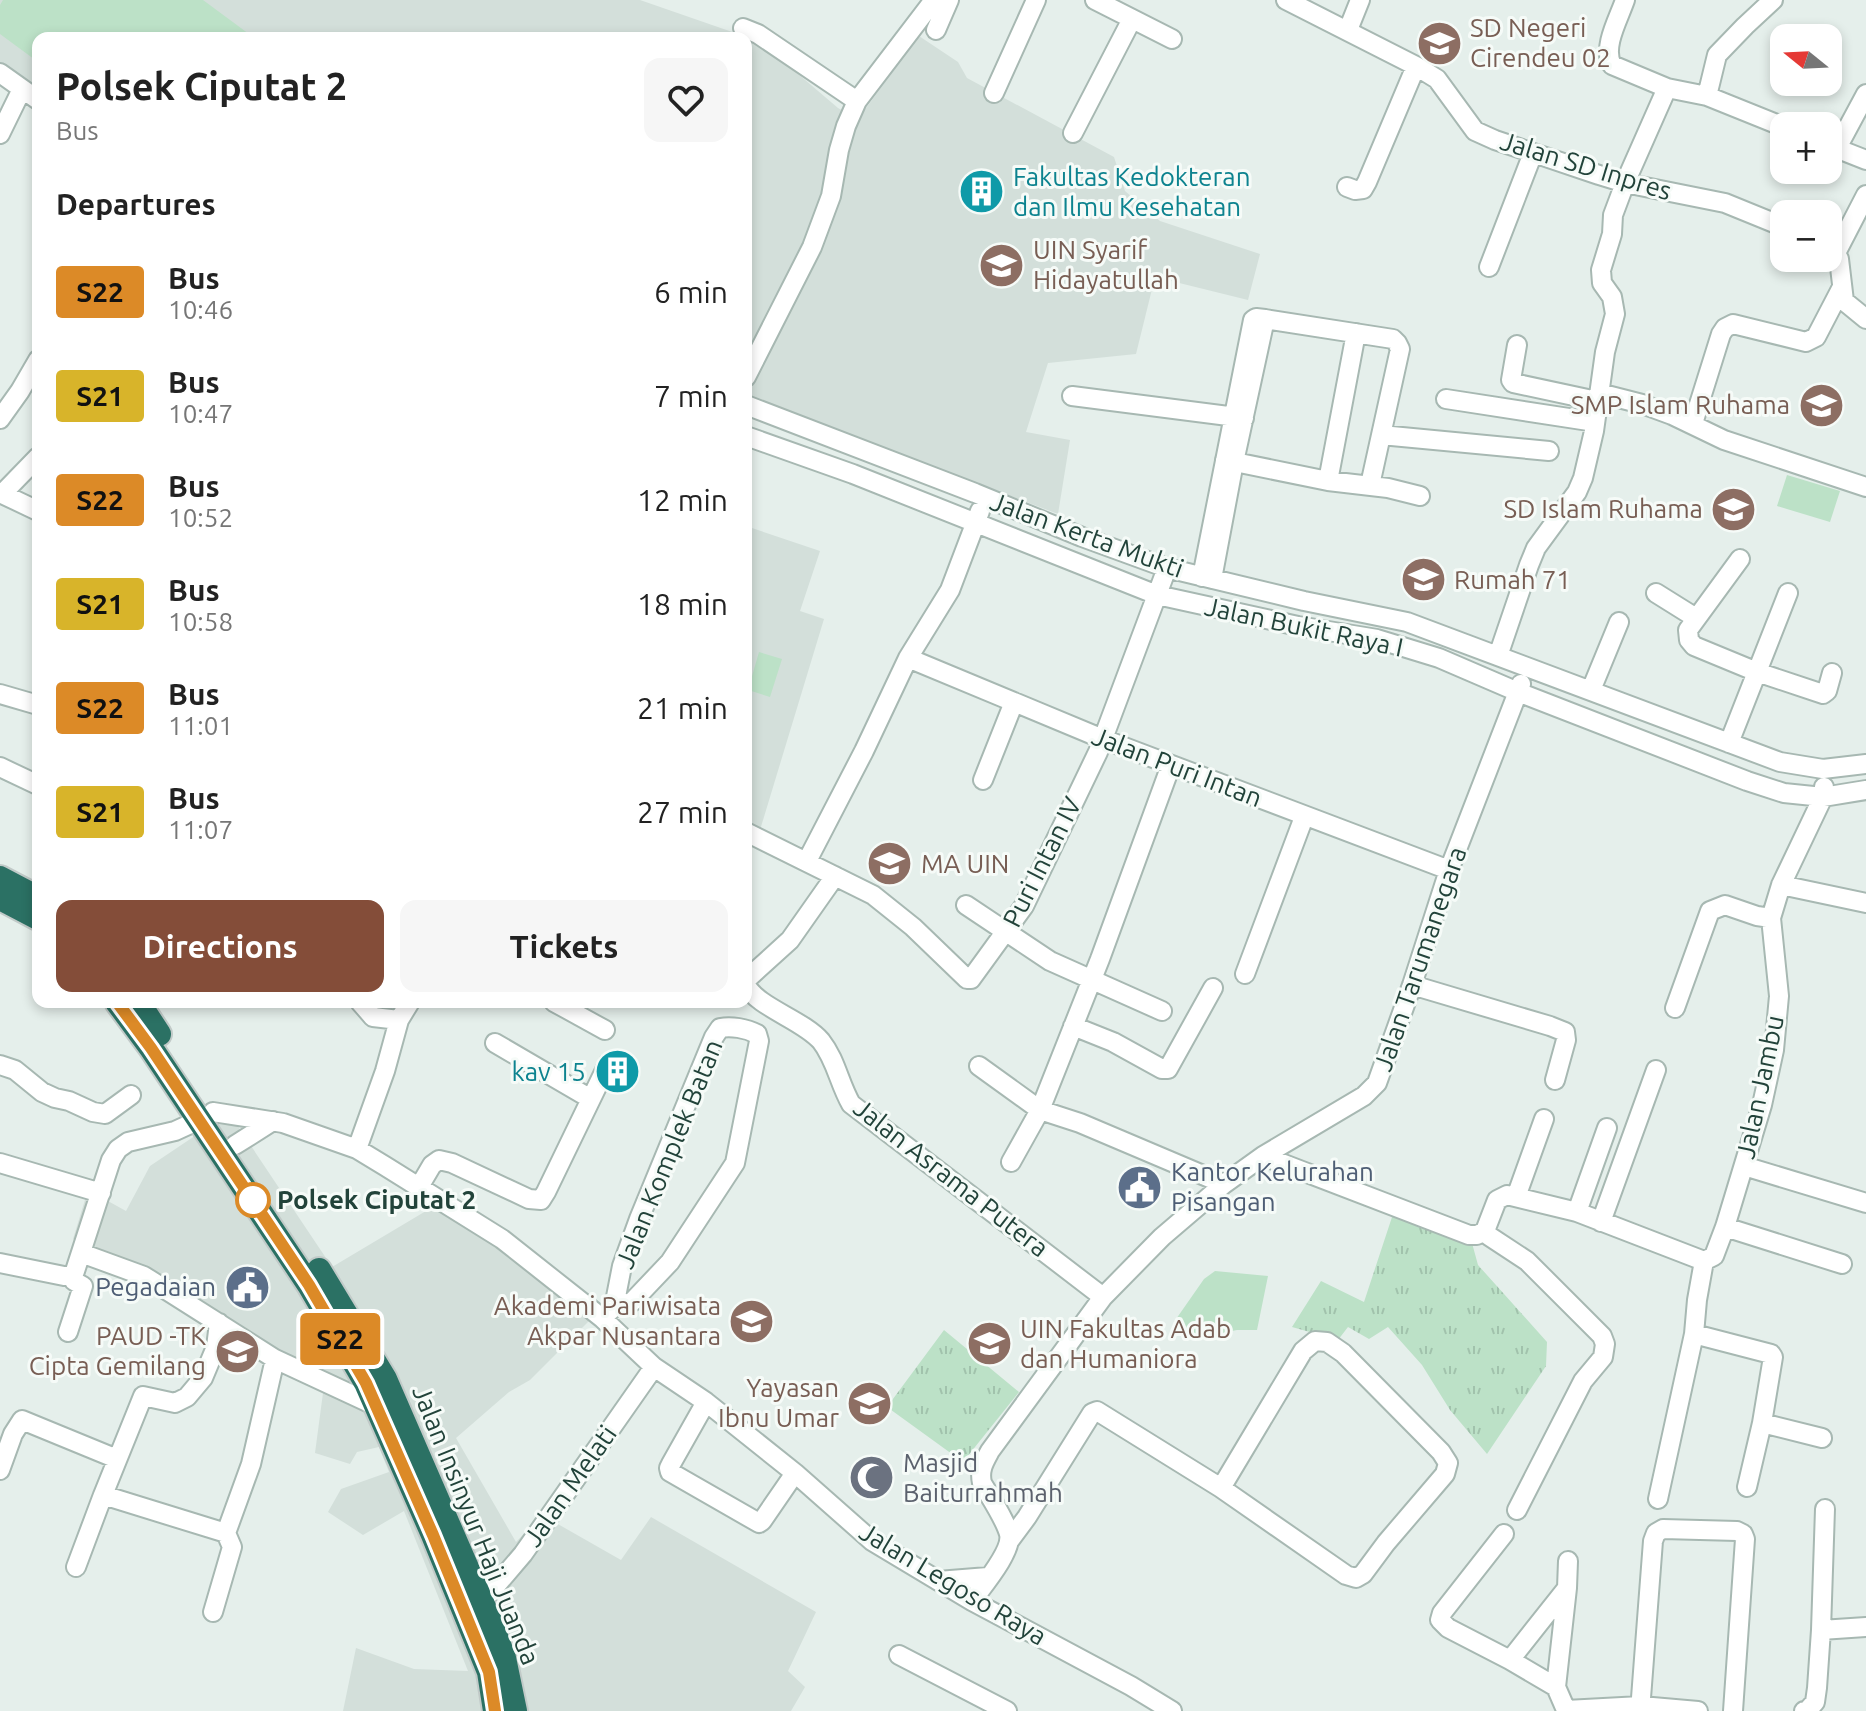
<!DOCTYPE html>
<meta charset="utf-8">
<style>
:root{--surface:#fff;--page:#f6f6f6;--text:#222;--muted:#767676;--accent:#844d39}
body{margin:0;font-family:Ubuntu,sans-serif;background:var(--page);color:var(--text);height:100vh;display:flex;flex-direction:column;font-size:30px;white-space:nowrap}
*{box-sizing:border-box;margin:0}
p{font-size:26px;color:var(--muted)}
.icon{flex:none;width:44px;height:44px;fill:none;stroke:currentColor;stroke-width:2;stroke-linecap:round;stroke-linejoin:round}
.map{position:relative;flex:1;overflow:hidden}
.sheet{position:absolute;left:32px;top:32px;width:720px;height:976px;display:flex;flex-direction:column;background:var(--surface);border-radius:16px;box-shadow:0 4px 12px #0003}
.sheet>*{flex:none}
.badge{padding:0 16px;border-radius:6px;font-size:28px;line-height:52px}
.needle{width:52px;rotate:288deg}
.tools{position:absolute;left:1770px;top:24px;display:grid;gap:16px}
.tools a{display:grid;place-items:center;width:72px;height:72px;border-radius:16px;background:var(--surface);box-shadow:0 4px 12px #0003;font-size:40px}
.map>.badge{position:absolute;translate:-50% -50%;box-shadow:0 0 0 4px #fff}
h2{padding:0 24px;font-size:30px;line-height:72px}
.round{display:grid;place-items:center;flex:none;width:84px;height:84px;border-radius:16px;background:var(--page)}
.head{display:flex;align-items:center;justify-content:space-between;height:136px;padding:0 24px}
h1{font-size:38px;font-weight:700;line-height:60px}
.primary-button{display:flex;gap:16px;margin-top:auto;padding:16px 24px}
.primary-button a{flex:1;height:92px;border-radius:16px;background:var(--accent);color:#fff;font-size:32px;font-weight:700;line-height:92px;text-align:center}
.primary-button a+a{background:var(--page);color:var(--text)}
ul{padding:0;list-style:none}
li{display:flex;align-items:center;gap:24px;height:104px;padding:0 24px}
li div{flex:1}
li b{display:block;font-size:30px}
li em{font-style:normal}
li .badge{min-width:88px;font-weight:700;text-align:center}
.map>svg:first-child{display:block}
</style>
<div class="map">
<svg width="1866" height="1711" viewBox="0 0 1866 1711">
<defs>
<pattern id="grass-tufts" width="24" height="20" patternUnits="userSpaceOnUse" patternTransform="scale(2)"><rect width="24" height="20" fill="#bce1c7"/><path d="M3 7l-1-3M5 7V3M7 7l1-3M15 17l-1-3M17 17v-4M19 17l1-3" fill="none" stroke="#a1c2ac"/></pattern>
</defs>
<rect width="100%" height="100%" fill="#e5efeb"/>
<!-- built -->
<path fill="#d3dfda" d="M 0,0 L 640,0 L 738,34 L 745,38 L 38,38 L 38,90 L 0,63 Z
M 919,36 L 958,62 L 967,78 L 1114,157 L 1125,191 L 1160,221 L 1260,254 L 1248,300 L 1155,277 L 1136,354 L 1048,363 L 1026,432 L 1070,440 L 1058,514 L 746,395 L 746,39 L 784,62 L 838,108 L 858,119 Z
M 746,526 L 820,551 L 800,611 L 824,619 L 760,830 L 746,826 Z
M 229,1113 L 332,1267 L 436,1205 L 589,1310 L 589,1321 L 530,1380 L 509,1392 L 456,1438 L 516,1542 L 542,1515 L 621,1560 L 651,1517 L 816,1612 L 788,1671 L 805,1687 L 791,1711 L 343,1711 L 356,1648 L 414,1669 L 468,1671 L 404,1511 L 363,1535 L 328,1512 L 341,1489 L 389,1472 L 379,1447 L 357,1452 L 350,1464 L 315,1453 L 325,1378 L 132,1268 L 73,1239 L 88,1190 L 126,1211 L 150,1166 Z"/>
<!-- grass -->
<path fill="url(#grass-tufts)" d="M 1393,1214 L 1472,1243 L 1478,1265 L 1547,1342 L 1546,1366 L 1487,1454 L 1450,1410 L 1422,1365 L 1388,1327 L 1369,1339 L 1348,1327 L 1338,1340 L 1292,1327 L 1321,1281 L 1364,1302 Z
M 944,1330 L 1019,1392 L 963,1462 L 887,1407 Z"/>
<!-- garden -->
<path fill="#bce1c7" d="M 3,0 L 203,0 L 249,34 L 246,38 L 38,38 L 38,62 L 0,34 L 0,5 Z
M 1787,475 L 1840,491 L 1830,522 L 1777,506 Z
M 759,652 L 782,659 L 770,697 L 748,690 Z
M 1215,1271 L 1268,1276 L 1257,1330 L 1237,1330 L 1222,1333 L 1203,1327 L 1195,1335 L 1174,1322 L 1204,1279 Z"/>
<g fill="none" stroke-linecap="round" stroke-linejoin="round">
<defs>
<path id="minor" d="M 1095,0 L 1172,39
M 1286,0 L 1416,66 L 1437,79 L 1475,131 L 1495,140 L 1599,175 L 1625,183 L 1725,203 L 1784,227
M 1625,0 C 1619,18 1602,47 1612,65 L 1667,88 L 1707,96 L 1717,55 L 1745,26 L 1773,0
M 743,28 L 758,34 L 857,101
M 936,30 L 949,0
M 1348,30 L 1360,0
M 0,73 L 38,100
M 994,93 L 1036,0
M 1707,96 L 1784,127
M 1073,133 L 1132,19
M 0,134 L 22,89
M 1828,145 L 1866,160
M 1837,148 L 1866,94
M 1347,187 L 1355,190 L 1363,189 L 1367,182 L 1416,66
M 1828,244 L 1832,246 L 1839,259 L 1844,301 L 1866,319
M 1836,253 L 1866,195
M 1489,267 L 1533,153
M 1265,319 L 1393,339 L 1397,343 L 1400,349 L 1370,485
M 1517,345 L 1511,380 L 1513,383 L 1597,401
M 746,377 L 812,247 L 831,196 L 839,150 L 846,126 L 857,101 L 934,0
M 1599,393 L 1642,404 L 1672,415 L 1724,440 L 1866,487
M 1072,396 L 1244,418
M 1446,399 L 1595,422
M 746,405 L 975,493 L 1082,537 L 1167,568 L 1304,601 L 1407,622 L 1780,762 L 1823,769 L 1866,764
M 1695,417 L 1721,334 L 1725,328 L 1733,324 L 1806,342 L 1816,337 L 1842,287
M 0,419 L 20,391 L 38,360
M 1381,435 L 1549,451
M 746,436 L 853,474 L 1157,595 L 1298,626 L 1377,639 L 1439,658 L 1518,692 L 1747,781 L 1784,793 L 1823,797 L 1866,790
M 1225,460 L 1328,481 L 1388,488 L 1420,496
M 1328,481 L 1356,333
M 0,493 L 38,511
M 2,494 L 38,457
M 1740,559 L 1688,630 L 1689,640 L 1694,646 L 1757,672 L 1823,694 L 1827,691 L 1832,673
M 1202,577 L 1253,320 L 1256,318 L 1265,319 L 1234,462 L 1212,579
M 1656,593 L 1696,618
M 1498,656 L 1529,565 L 1536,548 L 1577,492 L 1583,478 L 1594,431 L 1605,352 L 1615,314 L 1612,297 L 1602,283 L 1601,270 L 1612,234 L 1613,215 L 1625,183 L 1667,88
M 908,658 L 1103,739 L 1449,870
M 1591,690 L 1619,622
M 0,694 L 38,705
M 1729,743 L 1788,593
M 0,767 L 38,785
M 983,780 L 1014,702
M 746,832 L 873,895 L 913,927 L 967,979 L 971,979 L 1024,906 L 1098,752 L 1167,568
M 807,861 L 864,751 L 908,658 L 950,590 L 980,511
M 1781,885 L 1866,903
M 966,905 L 1050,961 L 1162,1011
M 1245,974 L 1304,817
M 746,983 L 747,979 L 790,940 L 835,876
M 746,985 C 757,1007 803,1020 821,1041 C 836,1060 839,1083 851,1104 L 1103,1297
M 1412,985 L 1550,1026 L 1565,1032 L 1566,1040 L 1555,1080
M 360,1002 L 373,1017 L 399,1020
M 554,1002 L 605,1030
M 1675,1008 L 1710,911 L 1725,905 L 1757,916 L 1771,918
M 1073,1026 L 1113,1042 L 1162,1069 L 1168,1069 L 1213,988
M 0,1065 L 15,1070 L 42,1092 L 55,1098 L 69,1101 L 93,1112 L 105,1114 L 131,1095
M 979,1066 L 1040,1110 L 1080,1123 L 1224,1184
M 591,1099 L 608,1064
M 213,1112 L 283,1123 L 357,1149 L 385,1166 L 502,1239 L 602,1318 L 654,1367 L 706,1402 L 795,1473 L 872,1541 L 972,1601 L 1131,1686 L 1172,1711
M 235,1145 L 273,1121
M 357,1149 L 385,1071 L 399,1020 L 410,1002
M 1263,1156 L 1469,1235 L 1477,1235 L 1485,1231
M 1011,1162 L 1040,1110 L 1100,959 L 1171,765
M 0,1163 L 101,1193
M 1744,1166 L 1866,1203
M 419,1187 L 432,1165 L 439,1160 L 452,1163 L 529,1199 L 541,1200 L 546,1192 L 591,1099 L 495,1043
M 1516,1197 L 1544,1119
M 1577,1212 L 1607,1128
M 1601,1222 L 1656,1070
M 1725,1227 L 1842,1264
M 1485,1231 L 1489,1236 L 1527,1261 L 1602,1336 L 1605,1344 L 1603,1357 L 1583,1381 L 1517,1510
M 1485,1231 L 1497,1200 L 1507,1195 L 1577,1212 L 1704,1261
M 81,1253 L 144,1276 L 275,1359 L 374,1405
M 1704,1261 L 1714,1256 L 1725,1227 L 1762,1105 L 1774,1050 L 1779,996 L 1771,918 L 1781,885 L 1823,797 L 1824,787
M 0,1263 L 64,1276 L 72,1276 L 75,1271 L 111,1160 L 118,1149 L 128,1142 L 175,1131 L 199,1120
M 602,1318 L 614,1307 L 632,1302 L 670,1262 L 735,1163 L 759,1041 L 757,1034 C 746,1028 731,1026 720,1028 L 714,1037 L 639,1219 L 622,1266 L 614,1307
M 68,1332 L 83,1286 L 74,1281 L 72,1276
M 1694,1334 L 1771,1354 L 1773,1357 L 1762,1423 L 1747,1487
M 706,1402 L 671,1464 L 669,1468 L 670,1472 L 759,1523 L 762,1521 L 795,1473
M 1762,1423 L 1822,1438
M 0,1470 L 13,1434 L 22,1420 L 117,1459
M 103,1495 L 226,1533
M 1658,1499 L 1694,1334 L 1697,1300 L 1704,1261
M 1504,1534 L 1442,1613 L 1440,1620 L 1448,1628 L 1510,1660 L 1556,1687
M 1010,1540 L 1027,1517 L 1092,1413 L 1097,1411 L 1221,1488 L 1303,1351 L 1315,1341 L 1327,1342 L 1343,1353 L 1441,1452 L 1448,1463 L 1445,1474 L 1386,1543 L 1363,1574 L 1356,1578 L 1346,1575 L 1221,1488
M 1568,1561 L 1567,1588 L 1556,1687 L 1566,1710 L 1641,1706 L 1698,1711
M 76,1567 L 103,1495 L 143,1396 L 175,1403 L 187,1397 L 203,1378 L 216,1347 L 219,1323
M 938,1581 L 988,1577
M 972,1601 C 982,1587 1013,1551 1009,1534 C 1005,1519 990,1497 982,1483 C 979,1470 984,1462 990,1451 L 1103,1297 L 1162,1237 L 1224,1184 L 1263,1156 L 1364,1096 L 1377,1083 L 1412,985 L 1449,870 L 1521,684
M 482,1602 L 523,1554 L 654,1367
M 213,1612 L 232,1547 L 226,1533 L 251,1464 L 275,1359
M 1821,1630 L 1866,1627
M 899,1655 L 1007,1711
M 1510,1660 L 1567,1588
M 1640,1711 L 1653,1541 L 1656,1533 L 1663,1529 L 1737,1531 L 1743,1534 L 1745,1539 L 1733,1711
M 1804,1711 L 1807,1711 L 1815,1702 L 1817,1688 L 1821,1630 L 1825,1509"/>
<path id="highway" d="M 0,878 L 38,898
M 0,898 L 38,918
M 117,1002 L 151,1048 L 309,1285 L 366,1383 L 433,1535 L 489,1672 L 495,1711
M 138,1002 L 159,1034
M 319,1270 L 385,1379 L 491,1623 L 504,1658 L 515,1711"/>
</defs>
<!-- minor casing -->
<use href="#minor" stroke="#a7b8b2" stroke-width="22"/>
<!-- highway casing -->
<use href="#highway" stroke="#c1cac8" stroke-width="28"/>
<!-- minor -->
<use href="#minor" stroke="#fff" stroke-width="18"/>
<!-- highway -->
<use href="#highway" stroke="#2b7164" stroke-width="24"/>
</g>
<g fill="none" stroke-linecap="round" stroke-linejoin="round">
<defs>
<path id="line" d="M 117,1002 L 151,1048 L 309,1285 L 366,1383 L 433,1535 L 489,1672 L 495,1711"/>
</defs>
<!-- line casing -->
<use href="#line" stroke="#fff" stroke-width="18"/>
<!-- line -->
<use href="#line" stroke="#dc8a27" stroke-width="12"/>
</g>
<!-- icons -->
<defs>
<symbol id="school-disc" viewBox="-11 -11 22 22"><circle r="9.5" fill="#8d6e63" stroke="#f6fbf8"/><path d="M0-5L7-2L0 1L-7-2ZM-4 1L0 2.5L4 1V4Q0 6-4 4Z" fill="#fff"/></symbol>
<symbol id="building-disc" viewBox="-11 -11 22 22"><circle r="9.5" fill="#0f9aa8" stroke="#f6fbf8"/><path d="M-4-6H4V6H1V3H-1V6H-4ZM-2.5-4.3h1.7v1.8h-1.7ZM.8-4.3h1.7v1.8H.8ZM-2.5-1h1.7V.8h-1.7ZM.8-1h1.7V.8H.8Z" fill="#fff"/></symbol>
<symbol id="university-disc" viewBox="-11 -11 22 22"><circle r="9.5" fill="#8d6e63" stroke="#f6fbf8"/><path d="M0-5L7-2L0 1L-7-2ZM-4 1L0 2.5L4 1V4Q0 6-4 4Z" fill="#fff"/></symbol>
<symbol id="civic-disc" viewBox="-11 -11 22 22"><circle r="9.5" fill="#5c6f8a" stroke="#f6fbf8"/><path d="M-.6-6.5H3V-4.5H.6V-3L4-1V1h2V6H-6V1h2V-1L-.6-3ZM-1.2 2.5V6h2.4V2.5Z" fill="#fff"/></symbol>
<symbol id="mosque-disc" viewBox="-11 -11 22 22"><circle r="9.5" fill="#6b7280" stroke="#f6fbf8"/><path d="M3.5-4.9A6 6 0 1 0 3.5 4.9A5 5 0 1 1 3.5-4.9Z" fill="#fff"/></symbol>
</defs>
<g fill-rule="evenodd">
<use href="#school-disc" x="1414" y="18" width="51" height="51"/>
<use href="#building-disc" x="956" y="166" width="51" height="51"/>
<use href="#university-disc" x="976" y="240" width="51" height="51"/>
<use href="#school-disc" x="1796" y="380" width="51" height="51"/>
<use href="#school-disc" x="1708" y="484" width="51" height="51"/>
<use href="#school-disc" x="1398" y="554" width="51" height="51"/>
<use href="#school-disc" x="864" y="838" width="51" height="51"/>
<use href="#building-disc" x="592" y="1046" width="51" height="51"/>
<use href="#civic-disc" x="1114" y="1162" width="51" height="51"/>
<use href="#civic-disc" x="222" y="1262" width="51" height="51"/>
<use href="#university-disc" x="726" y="1296" width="51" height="51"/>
<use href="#university-disc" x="964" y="1318" width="51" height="51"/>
<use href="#school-disc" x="212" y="1326" width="51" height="51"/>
<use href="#school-disc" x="844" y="1378" width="51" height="51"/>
<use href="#mosque-disc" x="846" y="1452" width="51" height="51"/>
</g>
<!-- markers -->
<circle fill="#fff" stroke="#dc8a27" stroke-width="4" cx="253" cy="1200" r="16"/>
<g text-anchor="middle" stroke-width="6" stroke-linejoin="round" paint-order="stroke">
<!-- education labels -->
<g font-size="26" fill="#785e54" stroke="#f6fbf8" text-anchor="start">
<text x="1470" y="37">SD Negeri<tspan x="1470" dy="30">Cirendeu 02</tspan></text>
<text x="1033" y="259">UIN Syarif<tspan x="1033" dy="30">Hidayatullah</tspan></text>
<text x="1790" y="414" text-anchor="end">SMP Islam Ruhama</text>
<text x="1703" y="518" text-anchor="end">SD Islam Ruhama</text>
<text x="1454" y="589">Rumah 71</text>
<text x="921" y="873">MA UIN</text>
<text x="721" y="1315" text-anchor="end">Akademi Pariwisata<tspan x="721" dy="30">Akpar Nusantara</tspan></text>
<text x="1020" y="1338">UIN Fakultas Adab<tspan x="1020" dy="30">dan Humaniora</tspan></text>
<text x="206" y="1345" text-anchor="end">PAUD -TK<tspan x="206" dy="30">Cipta Gemilang</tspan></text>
<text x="839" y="1397" text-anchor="end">Yayasan<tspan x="839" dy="30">Ibnu Umar</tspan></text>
</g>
<!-- street labels -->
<g font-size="26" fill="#22433a" stroke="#f6fbf8">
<text transform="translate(1586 166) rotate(17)" y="9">Jalan SD Inpres</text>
<text transform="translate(1087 535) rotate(20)" y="9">Jalan Kerta Mukti</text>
<text transform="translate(1304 627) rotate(12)" y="9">Jalan Bukit Raya I</text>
<text transform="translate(1177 767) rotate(21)" y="9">Jalan Puri Intan</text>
<text transform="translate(1042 862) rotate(-63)" y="9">Puri Intan IV</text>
<text transform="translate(1420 959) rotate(-71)" y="9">Jalan Tarumanegara</text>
<text transform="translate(1760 1087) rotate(-78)" y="9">Jalan Jambu</text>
<text transform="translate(669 1154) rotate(-68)" y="9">Jalan Komplek Batan</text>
<text transform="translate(951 1178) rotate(38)" y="9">Jalan Asrama Putera</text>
<text transform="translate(570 1486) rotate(-55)" y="9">Jalan Melati</text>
<text transform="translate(476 1525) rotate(68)" y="9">Jalan Insinyur Haji Juanda</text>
<text transform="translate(953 1584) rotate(31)" y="9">Jalan Legoso Raya</text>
</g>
<!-- culture labels -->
<g font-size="26" fill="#0d838f" stroke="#f6fbf8" text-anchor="start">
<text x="1013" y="186">Fakultas Kedokteran<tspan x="1013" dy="30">dan Ilmu Kesehatan</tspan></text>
<text x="586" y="1081" text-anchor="end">kav 15</text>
</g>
<!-- service labels -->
<g font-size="26" fill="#4e5e75" stroke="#f6fbf8" text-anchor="start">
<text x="1171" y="1181">Kantor Kelurahan<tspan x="1171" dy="30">Pisangan</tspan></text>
<text x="216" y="1296" text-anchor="end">Pegadaian</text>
</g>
<!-- stop labels -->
<g font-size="26" font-weight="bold" fill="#22433a" stroke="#f6fbf8" text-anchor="start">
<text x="277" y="1209">Polsek Ciputat 2</text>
</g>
<!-- worship labels -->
<g font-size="26" fill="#5b616d" stroke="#f6fbf8" text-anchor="start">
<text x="903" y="1472">Masjid<tspan x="903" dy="30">Baiturrahmah</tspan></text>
</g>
</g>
</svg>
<div class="tools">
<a><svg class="needle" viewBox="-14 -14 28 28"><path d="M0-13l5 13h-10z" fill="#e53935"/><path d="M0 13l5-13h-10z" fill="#767676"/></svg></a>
<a>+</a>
<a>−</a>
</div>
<b class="badge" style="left:340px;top:1339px;background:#dc8a27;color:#111">S22</b>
<section class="sheet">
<div class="head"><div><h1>Polsek Ciputat 2</h1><p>Bus</p></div><a class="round"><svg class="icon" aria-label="heart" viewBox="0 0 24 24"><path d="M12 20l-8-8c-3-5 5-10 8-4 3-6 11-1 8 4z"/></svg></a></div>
<h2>Departures</h2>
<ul>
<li><span class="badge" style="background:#dc8a27;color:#111">S22</span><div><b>Bus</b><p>10:46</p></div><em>6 min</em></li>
<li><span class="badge" style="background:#d8b42a;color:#111">S21</span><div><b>Bus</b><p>10:47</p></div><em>7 min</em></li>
<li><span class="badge" style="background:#dc8a27;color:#111">S22</span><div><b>Bus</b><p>10:52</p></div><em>12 min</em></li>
<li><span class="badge" style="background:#d8b42a;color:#111">S21</span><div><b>Bus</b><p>10:58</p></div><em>18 min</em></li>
<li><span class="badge" style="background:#dc8a27;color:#111">S22</span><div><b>Bus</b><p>11:01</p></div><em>21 min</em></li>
<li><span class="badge" style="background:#d8b42a;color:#111">S21</span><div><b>Bus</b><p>11:07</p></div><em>27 min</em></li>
</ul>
<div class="primary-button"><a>Directions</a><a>Tickets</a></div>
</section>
</div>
